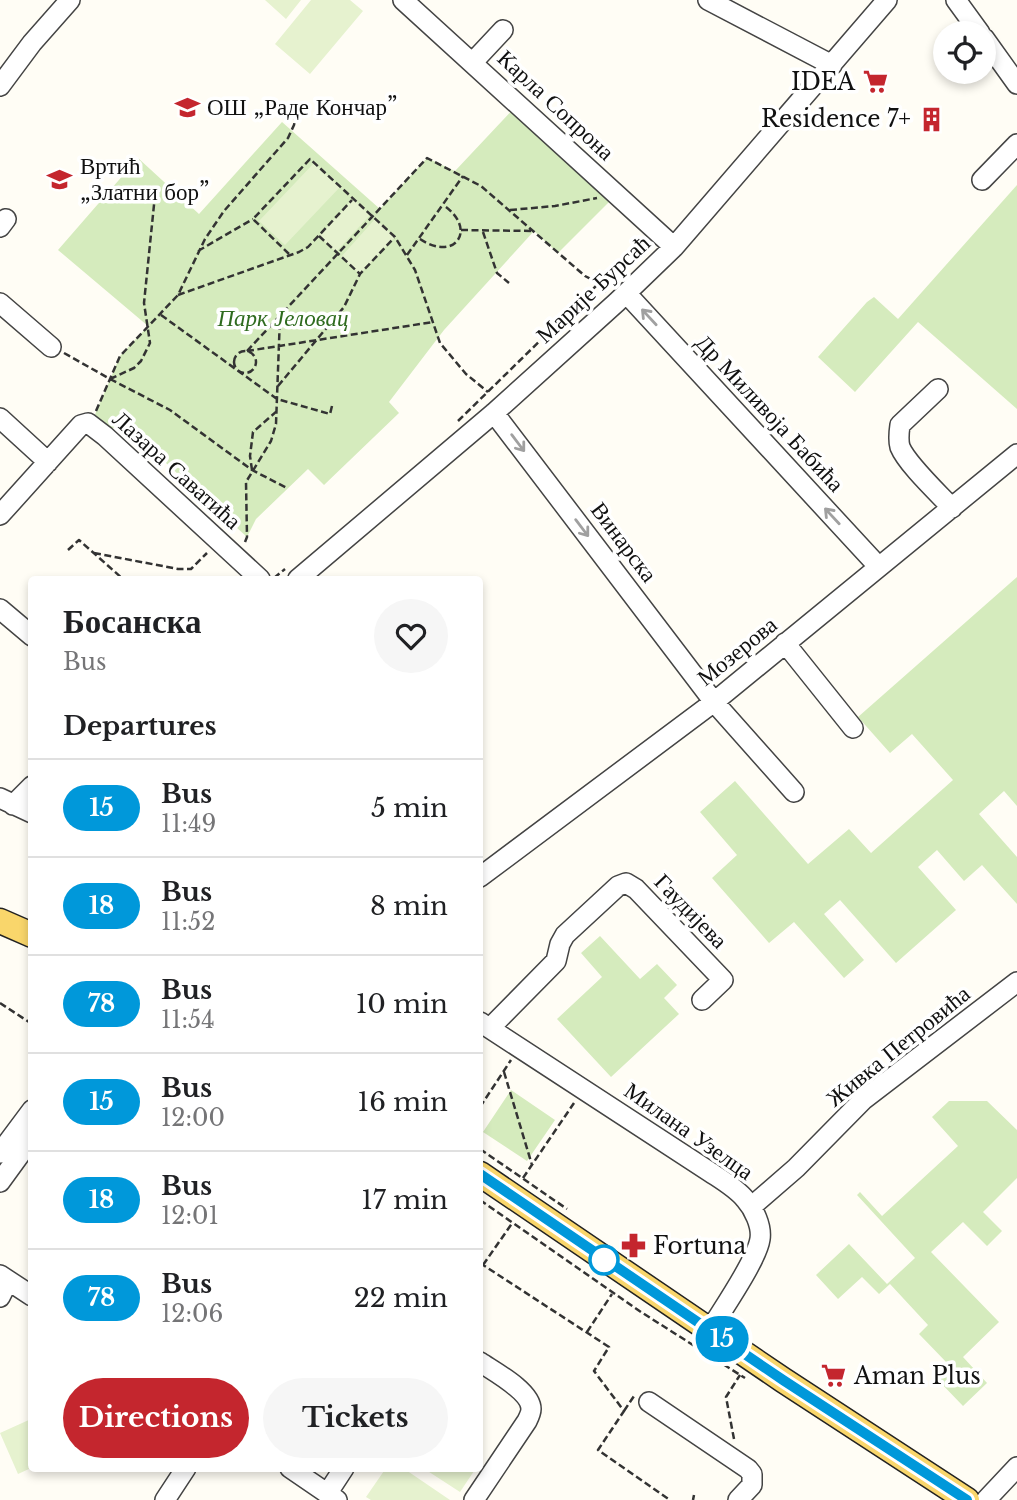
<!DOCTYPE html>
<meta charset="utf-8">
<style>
:root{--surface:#fff;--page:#f6f6f6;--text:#202124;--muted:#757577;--line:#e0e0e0;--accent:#c4262e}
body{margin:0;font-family:"Libre Baskerville",serif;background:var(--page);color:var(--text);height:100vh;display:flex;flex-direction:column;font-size:26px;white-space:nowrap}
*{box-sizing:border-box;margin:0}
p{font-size:23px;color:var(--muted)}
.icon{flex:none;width:38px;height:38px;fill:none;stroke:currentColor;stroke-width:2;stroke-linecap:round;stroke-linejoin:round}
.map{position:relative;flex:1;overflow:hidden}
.drawer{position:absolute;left:28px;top:576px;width:455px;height:896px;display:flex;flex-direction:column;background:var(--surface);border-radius:7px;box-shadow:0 4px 10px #0003}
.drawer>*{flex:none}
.badge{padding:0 14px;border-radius:23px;font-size:24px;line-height:46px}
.tools{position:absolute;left:933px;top:21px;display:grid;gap:14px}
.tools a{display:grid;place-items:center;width:63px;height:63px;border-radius:50%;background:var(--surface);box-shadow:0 4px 10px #0003;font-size:35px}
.map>.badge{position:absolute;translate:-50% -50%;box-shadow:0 0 0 4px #fff}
h2{padding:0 35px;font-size:26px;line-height:63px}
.round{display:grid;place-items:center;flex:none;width:74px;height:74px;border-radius:37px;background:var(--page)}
.headline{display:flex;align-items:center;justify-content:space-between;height:119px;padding:0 35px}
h1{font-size:33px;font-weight:800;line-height:52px}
.cta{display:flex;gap:14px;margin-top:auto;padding:14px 35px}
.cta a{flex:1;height:80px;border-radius:42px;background:var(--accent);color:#fff;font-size:28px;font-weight:800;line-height:80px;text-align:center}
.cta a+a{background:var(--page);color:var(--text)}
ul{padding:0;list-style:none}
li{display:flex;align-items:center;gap:21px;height:98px;padding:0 35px;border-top:2px solid var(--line)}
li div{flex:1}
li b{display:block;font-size:26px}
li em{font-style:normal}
li .badge{min-width:77px;font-weight:700;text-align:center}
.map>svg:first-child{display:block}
</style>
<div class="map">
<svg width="1017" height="1500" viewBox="0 0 1017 1500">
<rect width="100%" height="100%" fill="#fffdf5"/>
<!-- green -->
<path fill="#d5ebbd" d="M 518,104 L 617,194 L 558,253 L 534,231 L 444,330 L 389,402 L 399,413 L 324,485 L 308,469 L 256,519 L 247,537 L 120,421 L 105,436 L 91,424 L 120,356 L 148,326 L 58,250 L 138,158 L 199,214 L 282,122 L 380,209 L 427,158 L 455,171 Z
M 1017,185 L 1017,409 L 918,322 L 855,392 L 818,357 L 867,302 L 874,297 L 898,319 Z
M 1017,577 L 1017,806 L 1004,791 L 979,814 L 1017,857 L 1017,904 L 982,865 L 964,881 L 937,850 L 918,867 L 956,910 L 896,963 L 840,900 L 824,914 L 864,960 L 844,978 L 794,922 L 769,943 L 712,878 L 737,855 L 700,812 L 735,781 L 808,864 L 849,829 L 871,853 L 953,780 L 912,734 L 890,753 L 858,717 Z
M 600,936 L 640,979 L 657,964 L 677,985 L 664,998 L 679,1014 L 611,1077 L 557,1019 L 602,977 L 581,953 Z
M 511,1090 L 555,1120 L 527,1161 L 483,1132 Z
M 949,1101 L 987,1101 L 1017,1130 L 1017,1178 L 983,1212 L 1002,1231 L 987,1246 L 963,1222 L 931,1252 L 999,1322 L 963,1357 L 987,1383 L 963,1406 L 937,1379 L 950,1366 L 919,1334 L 928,1325 L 890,1284 L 879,1294 L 862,1277 L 838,1299 L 816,1275 L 849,1244 L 887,1284 L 915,1258 L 857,1195 L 860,1192 L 882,1216 L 958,1146 L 932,1117 Z"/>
<!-- pitch -->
<path fill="#e6f2cf" d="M 265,0 L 301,0 L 286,19 Z
M 311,0 L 350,0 L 363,11 L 310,74 L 275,44 Z
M 314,163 L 340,187 L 285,245 L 259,221 Z
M 353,199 L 370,215 L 336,252 L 319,236 Z
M 375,219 L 395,237 L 360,274 L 341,257 Z
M 31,1419 L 31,1468 L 18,1474 L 0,1433 Z
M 386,1468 L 403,1468 L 450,1500 L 371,1500 L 366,1497 Z
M 423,1468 L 476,1468 L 460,1492 Z"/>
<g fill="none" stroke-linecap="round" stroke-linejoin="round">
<defs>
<path id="minor" d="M 403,0 L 674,247
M 708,0 L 832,65
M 956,0 L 980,33
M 984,38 L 1017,84
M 473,62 L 503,30
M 0,86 L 32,43 L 70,0
M 982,180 L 1017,144
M 0,227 L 6,219
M 626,293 L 878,566
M 0,303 L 51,347
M 938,389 L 900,425 C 899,432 898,440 900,447 C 907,464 938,493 952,508
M 494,413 L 714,702 L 794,792
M 0,418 L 48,462
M 0,515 L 81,425 L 88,423 L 105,436 L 260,579
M 298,579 L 494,413 L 617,302 L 674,247 L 887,0
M 0,609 L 32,636
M 785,643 L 853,728
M 0,798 L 32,813
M 13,805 L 32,786
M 480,877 L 714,702 L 1017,454
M 480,1022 L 710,1172 C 722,1180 736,1188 745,1199 C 754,1209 762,1226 760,1239 C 757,1260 722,1310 710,1330
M 490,1028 L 556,961 L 560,944 L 565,935 L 618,886 L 626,883 L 636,889 L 723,980 L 702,1000
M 0,1153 L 32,1110
M 0,1182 L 32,1138
M 751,1207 L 796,1168 L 863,1100 L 1017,982
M 0,1275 L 32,1296
M 0,1297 L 8,1281
M 649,1402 L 748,1469 L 752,1474 L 752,1485 L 738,1500
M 290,1468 L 337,1500
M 327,1494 L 344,1468
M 165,1500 L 186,1468
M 474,1500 L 527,1421 C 529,1417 531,1413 531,1409 C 531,1391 493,1371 480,1362
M 986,1500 L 1017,1467"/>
<path id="major" d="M 0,921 L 32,935
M 480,1174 L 783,1380 L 967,1500"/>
</defs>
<!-- minor casing -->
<use href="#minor" stroke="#444" stroke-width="22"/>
<!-- major casing -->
<use href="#major" stroke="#222" stroke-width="27"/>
<!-- path -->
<path stroke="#333" stroke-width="2.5" stroke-dasharray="7 3.5" stroke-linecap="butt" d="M 510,210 L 555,206 L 597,198
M 461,230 L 534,231
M 483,232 L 497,273 L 509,283
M 319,236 L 360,274
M 420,239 C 456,263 478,228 443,205
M 198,251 L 253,219
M 289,254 L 253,219 L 310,159 L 395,237 L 415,270 L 440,343 L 466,374 L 488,392
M 407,255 L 463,176
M 178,295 L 299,252 L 308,247 L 352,200
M 161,315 L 277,399 L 330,414 L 332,406
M 247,351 L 427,158 L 481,186 L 585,276 L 593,280 L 606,292
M 247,351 L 433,322
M234 362a11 11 0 1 1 22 0a11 11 0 1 1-22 0Z
M 64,353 L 110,379
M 110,379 L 170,410 L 252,470 L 287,488
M 110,379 L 134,368 L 141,361 L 150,343 L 144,303 L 155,195
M 278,386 L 344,307 L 360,274 L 394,238
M 96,411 L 120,356 L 178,295 L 205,239 L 224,211 L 288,138 L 294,125 L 297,110
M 458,421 L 598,284
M 252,470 L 250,456 L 253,432 L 277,411
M 245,542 L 247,537 L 246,482 L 271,441 L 276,424 L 280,316
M 68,550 L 79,540 L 123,579
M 94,553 L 178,569 L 191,569 L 207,553
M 274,578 L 285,569
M 0,1003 L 32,1024
M 504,1072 L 532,1165
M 480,1107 L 511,1060
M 480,1149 L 567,1209
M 523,1178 L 574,1103
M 480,1200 L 641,1312 L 745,1378
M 480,1263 L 609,1347 L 594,1371 L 624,1411 L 598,1450 L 670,1500
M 483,1265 L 513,1222
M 587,1332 L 612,1294
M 624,1411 L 634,1396
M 734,1439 L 726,1397 L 740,1375
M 693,1500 L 694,1495"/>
<!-- minor -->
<use href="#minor" stroke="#fff" stroke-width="19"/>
<!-- major -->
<use href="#major" stroke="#f9d66b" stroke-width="24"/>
</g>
<!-- one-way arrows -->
<defs><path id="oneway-shaft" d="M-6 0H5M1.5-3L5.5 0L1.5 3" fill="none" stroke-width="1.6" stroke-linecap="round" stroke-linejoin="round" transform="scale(1.75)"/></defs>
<g stroke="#a0a0a0">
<use href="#oneway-shaft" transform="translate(649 317) rotate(-133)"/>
<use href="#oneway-shaft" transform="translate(518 443) rotate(53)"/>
<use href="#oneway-shaft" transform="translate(832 516) rotate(-133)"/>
<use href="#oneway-shaft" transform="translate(582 528) rotate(53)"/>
</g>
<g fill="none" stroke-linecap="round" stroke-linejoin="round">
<defs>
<path id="line" d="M 480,1174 L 783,1380 L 967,1500"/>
</defs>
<!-- line casing -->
<use href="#line" stroke="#fff" stroke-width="16"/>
<!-- line -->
<use href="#line" stroke="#0098da" stroke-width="10"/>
</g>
<!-- icons -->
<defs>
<symbol id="supermarket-bare" viewBox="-9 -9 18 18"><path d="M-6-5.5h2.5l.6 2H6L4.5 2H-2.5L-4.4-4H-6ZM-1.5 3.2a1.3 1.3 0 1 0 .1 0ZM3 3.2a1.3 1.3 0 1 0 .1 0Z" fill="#c4262e" stroke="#fff" stroke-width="2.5" paint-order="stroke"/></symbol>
<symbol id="school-bare" viewBox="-9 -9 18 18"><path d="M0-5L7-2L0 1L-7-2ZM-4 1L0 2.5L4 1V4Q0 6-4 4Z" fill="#c4262e" stroke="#fff" stroke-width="2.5" paint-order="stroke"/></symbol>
<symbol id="building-bare" viewBox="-9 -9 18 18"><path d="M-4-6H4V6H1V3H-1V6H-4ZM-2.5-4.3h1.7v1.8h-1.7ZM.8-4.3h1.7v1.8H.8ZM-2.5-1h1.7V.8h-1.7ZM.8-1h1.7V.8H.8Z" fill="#c4262e" stroke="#fff" stroke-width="2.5" paint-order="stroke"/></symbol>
<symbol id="pharmacy-bare" viewBox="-9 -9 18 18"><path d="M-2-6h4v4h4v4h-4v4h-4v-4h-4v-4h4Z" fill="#c4262e" stroke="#fff" stroke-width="2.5" paint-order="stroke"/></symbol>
</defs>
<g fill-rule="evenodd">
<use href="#supermarket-bare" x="858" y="64" width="35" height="35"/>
<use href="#school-bare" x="170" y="90" width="35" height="35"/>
<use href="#building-bare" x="914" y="102" width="35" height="35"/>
<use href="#school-bare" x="42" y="162" width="35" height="35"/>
<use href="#pharmacy-bare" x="616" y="1228" width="35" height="35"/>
<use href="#supermarket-bare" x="816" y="1358" width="35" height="35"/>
</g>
<!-- markers -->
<circle fill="#fff" stroke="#0098da" stroke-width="3.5" cx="604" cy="1260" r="14"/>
<g text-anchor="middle" stroke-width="7" stroke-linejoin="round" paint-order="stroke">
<!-- poi labels -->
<g font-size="23" fill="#111" stroke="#fff" text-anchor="start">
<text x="855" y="90" text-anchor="end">IDEA</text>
<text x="207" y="115">ОШ „Раде Кончар”</text>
<text x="911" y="127" text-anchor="end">Residence 7+</text>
<text x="80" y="174">Вртић<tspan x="80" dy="26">„Златни бор”</tspan></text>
<text x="653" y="1254">Fortuna</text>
<text x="854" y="1384">Aman Plus</text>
</g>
<!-- street labels -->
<g font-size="23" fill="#111" stroke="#fff">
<text transform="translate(556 105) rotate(43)" y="8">Карла Сопрона</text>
<text transform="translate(593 289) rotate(-43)" y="8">Марије Бурсаћ</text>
<text transform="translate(770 413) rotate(47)" y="8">Др Миливоја Бабића</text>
<text transform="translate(177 470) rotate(42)" y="8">Лазара Саватића</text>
<text transform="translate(624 542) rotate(53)" y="8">Винарска</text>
<text transform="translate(737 651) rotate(-39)" y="8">Мозерова</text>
<text transform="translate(691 911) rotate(46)" y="8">Гаудијева</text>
<text transform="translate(898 1046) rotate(-39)" y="8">Живка Петровића</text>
<text transform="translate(689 1131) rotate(35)" y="8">Милана Узелца</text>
</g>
<!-- park labels -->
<g font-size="23" font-style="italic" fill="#2f6b1f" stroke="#fff">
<text x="283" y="326">Парк Јеловац</text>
</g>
</g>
</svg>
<div class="tools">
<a><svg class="icon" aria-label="locate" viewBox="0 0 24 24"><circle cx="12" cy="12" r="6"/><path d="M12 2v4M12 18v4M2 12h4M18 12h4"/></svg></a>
</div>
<b class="badge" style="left:722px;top:1339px;background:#0098da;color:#fff">15</b>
<section class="drawer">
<div class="headline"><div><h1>Босанска</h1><p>Bus</p></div><a class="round"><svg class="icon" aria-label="heart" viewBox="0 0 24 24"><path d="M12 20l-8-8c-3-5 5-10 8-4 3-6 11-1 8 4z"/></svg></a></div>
<h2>Departures</h2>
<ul>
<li><span class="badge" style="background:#0098da;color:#fff">15</span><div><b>Bus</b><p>11:49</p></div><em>5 min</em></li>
<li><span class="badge" style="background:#0098da;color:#fff">18</span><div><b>Bus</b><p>11:52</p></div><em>8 min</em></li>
<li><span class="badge" style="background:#0098da;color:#fff">78</span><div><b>Bus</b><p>11:54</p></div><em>10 min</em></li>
<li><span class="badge" style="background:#0098da;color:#fff">15</span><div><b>Bus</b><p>12:00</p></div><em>16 min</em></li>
<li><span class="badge" style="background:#0098da;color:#fff">18</span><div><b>Bus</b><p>12:01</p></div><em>17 min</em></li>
<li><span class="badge" style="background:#0098da;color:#fff">78</span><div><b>Bus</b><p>12:06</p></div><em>22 min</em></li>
</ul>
<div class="cta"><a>Directions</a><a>Tickets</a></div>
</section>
</div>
